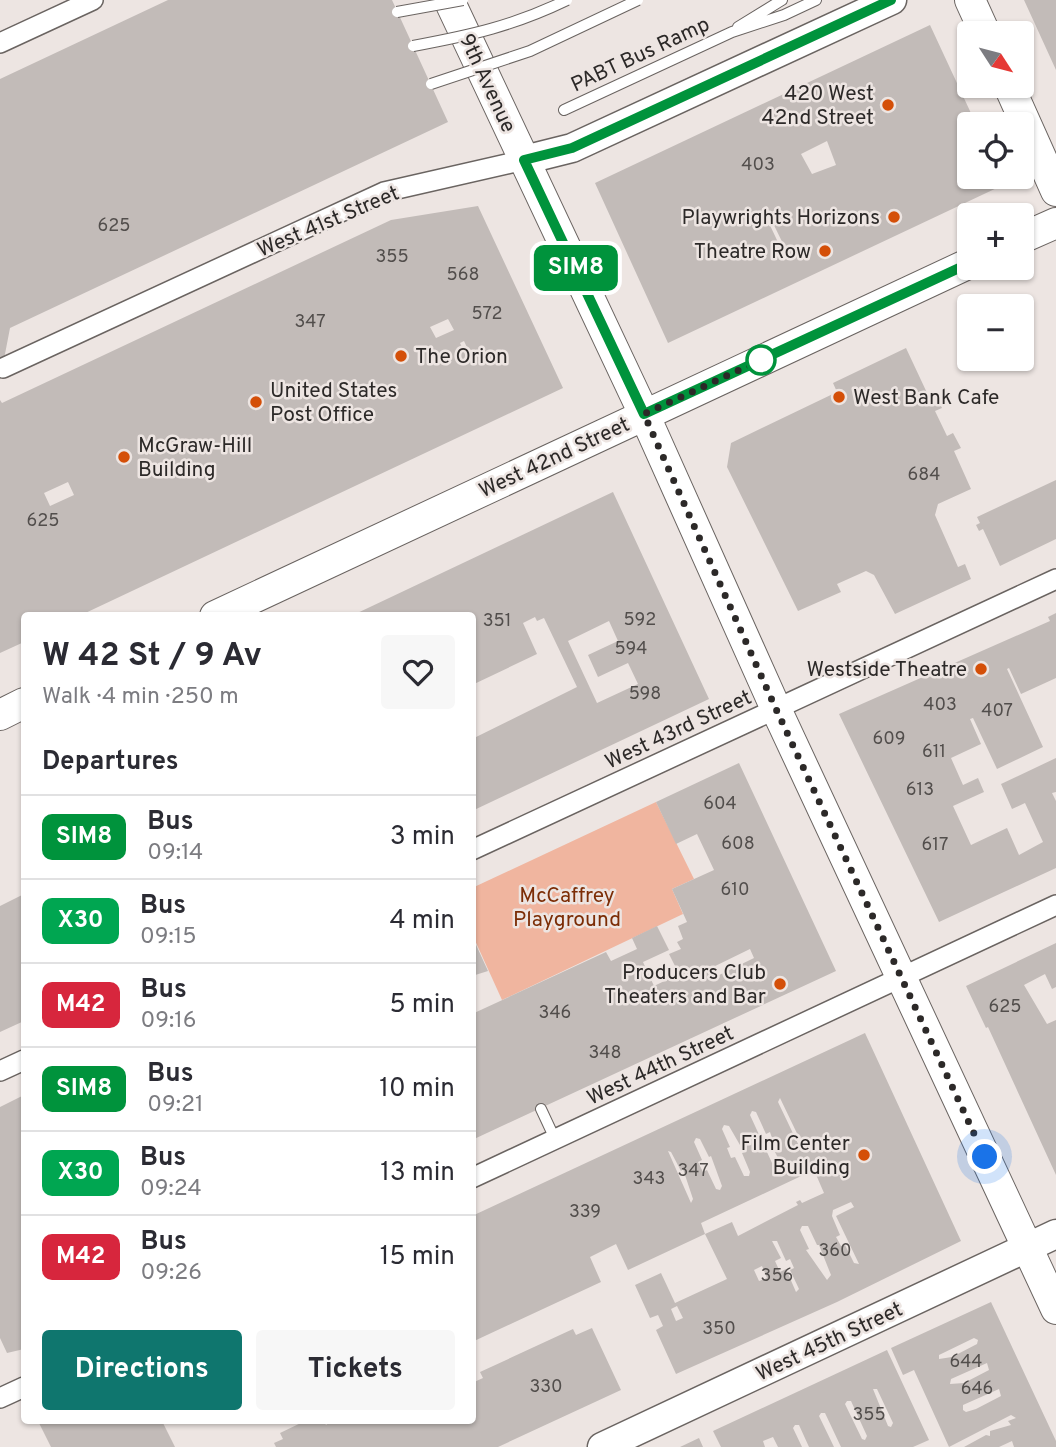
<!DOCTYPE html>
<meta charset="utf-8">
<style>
:root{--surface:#fff;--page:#f7f7f7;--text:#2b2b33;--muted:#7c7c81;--line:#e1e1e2;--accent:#0f766e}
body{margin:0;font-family:Overpass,sans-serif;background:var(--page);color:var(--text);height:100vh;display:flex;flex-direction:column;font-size:26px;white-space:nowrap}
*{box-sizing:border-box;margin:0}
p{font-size:23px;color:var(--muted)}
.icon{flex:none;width:38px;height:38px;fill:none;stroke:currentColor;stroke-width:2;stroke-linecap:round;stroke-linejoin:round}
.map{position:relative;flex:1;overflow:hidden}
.sheet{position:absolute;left:21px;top:612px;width:455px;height:812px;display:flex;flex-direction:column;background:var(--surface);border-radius:7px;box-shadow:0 2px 5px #0004}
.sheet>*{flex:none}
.badge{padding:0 14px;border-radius:10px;font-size:24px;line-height:46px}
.needle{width:46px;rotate:126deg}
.fabs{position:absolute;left:957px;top:21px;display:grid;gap:14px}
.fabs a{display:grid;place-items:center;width:77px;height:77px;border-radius:7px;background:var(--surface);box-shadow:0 2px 5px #0004;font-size:35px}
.you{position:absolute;width:35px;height:35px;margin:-18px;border:5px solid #fff;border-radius:50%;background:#1a73e8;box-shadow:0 0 0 10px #1a73e833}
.map>.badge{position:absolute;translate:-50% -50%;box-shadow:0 0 0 4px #fff}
h2{padding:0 21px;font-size:26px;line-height:63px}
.round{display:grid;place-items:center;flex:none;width:74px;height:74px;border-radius:7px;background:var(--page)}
.overview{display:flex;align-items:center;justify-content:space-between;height:119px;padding:0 21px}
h1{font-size:33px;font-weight:700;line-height:52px}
.button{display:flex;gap:14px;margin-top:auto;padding:14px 21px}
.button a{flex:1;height:80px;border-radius:7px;background:var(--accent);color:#fff;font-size:28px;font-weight:700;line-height:80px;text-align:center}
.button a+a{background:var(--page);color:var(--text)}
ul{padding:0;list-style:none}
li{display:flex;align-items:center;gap:21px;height:84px;padding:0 21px;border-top:2px solid var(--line)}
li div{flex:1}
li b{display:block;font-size:26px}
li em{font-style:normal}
li .badge{min-width:77px;font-weight:700;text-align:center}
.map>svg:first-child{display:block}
</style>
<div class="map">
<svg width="1056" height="1447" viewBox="0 0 1056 1447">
<rect width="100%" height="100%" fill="#ede5e2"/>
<!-- green -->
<path fill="#f0b59f" d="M 656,802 L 694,879 L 672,889 L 683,914 L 502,1000 L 473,936 L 472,888 Z"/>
<!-- building -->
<path fill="#c2bbb8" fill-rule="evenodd" d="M 168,0 L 392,0 L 448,122 L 10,328 L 0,380 L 0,79 Z
M 1024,0 L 1056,0 L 1056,70 Z
M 930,25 L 976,124 L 970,124 L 970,177 L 1001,177 L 1001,186 L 668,343 L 595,183 ZM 827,141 L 836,165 L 812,174 L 801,154 ZM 767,219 L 771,219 L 788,254 L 785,257 Z
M 478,206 L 563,388 L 79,616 L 24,616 L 24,642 L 0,653 L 0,400 L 2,403 L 391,220 ZM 448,319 L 454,330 L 436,338 L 430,327 ZM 464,341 L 472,358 L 468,360 L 460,343 ZM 68,482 L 74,495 L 50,506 L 44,493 Z
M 906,348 L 928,395 L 934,392 L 942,408 L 935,411 L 947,436 L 953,433 L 961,448 L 954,451 L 971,489 L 938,504 L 935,515 L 958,567 L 965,564 L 971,579 L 895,614 L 874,575 L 866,571 L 837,584 L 841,592 L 798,611 L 727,467 L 731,443 L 837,392 L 833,383 Z
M 1056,480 L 1056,539 L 1000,566 L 983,529 L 979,531 L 976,525 L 980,523 L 977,517 Z
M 613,492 L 709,699 L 472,811 L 472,739 L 577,687 L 544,618 L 537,621 L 535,617 L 523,623 L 537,654 L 472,685 L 472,616 L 351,616 ZM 609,621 L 618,641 L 588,655 L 598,677 L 628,663 L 638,684 L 597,703 L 568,641 Z
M 1056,613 L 1056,678 L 1021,694 L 1009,668 L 1007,669 L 1043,747 L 997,769 L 973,718 L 970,719 L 981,744 L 951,758 L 963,785 L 978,778 L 984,792 L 953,806 L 971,845 L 1007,828 L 1019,855 L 1043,842 L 1025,803 L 1012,809 L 1001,784 L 1056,758 L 1056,792 L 1052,793 L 1056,801 L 1056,868 L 939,922 L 839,714 L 1050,621 L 1048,617 Z
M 739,763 L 836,971 L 472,1140 L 472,1014 L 606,952 L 611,961 L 637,949 L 632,938 L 657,926 L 669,950 L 643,962 L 654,986 L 679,974 L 669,954 L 681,949 L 677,942 L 683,939 L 678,926 L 687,922 L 672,889 L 714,870 L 697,834 L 676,844 L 656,802 ZM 750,949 L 754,958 L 713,978 L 709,969 Z
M 24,894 L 24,1021 L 0,1032 L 0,906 Z
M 472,936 L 488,971 L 472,976 Z
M 1056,943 L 1056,987 L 1052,989 L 1045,974 L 1024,985 L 1047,1024 L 1056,1020 L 1056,1175 L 988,1027 L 986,1028 L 966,986 Z
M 865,1033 L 961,1241 L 837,1302 L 676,1374 L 656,1330 L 663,1326 L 658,1315 L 650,1318 L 635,1285 L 661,1273 L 675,1303 L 727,1279 L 705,1234 L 628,1270 L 616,1244 L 590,1257 L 601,1282 L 472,1342 L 472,1216 ZM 780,1098 L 804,1148 L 800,1148 L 778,1102 ZM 752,1111 L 756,1112 L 766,1134 L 770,1132 L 772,1138 L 769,1140 L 779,1160 L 777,1163 L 772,1163 L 750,1115 ZM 724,1125 L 729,1126 L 744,1152 L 742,1153 L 750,1172 L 749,1176 L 744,1176 L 735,1157 L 731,1158 L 727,1148 L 730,1147 L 722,1129 ZM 696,1138 L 700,1139 L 709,1157 L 711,1156 L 722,1186 L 720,1190 L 716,1189 L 707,1170 L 703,1172 L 698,1162 L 702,1160 L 694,1142 ZM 668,1151 L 671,1152 L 681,1171 L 683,1169 L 693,1199 L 691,1203 ZM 814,1170 L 824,1193 L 802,1203 L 800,1200 L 796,1202 L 798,1205 L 738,1236 L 732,1222 L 705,1234 L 701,1223 ZM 851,1202 L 854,1207 L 836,1216 L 859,1264 L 854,1263 L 845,1245 L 841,1246 L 836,1237 L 840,1235 L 832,1216 L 833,1210 ZM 802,1226 L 808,1226 L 817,1245 L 819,1245 L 831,1275 L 827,1280 L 806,1250 L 809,1249 L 800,1230 ZM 772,1241 L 777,1241 L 786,1261 L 790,1259 L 794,1268 L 790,1270 L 799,1289 L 796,1292 L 786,1269 L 780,1272 L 775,1261 L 781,1258 ZM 762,1266 L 767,1278 L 759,1281 L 754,1270 ZM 677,1306 L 683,1318 L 676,1321 L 671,1309 Z
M 24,1095 L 24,1349 L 7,1353 L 0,1338 L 0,1107 Z
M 991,1302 L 1056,1441 L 1056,1447 L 1014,1447 L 1012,1441 L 999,1447 L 964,1447 L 986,1435 L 990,1436 L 990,1431 L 1011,1425 L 1008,1421 L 1016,1418 L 1011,1415 L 949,1447 L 914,1370 L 903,1375 L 891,1348 ZM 974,1338 L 978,1340 L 977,1344 L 952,1357 L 939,1359 L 939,1355 ZM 987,1363 L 989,1370 L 964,1383 L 950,1384 L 951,1379 ZM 999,1389 L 1001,1396 L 976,1409 L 966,1412 L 963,1410 L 963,1405 Z
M 592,1328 L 621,1390 L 498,1447 L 276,1447 L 274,1443 L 283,1439 L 280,1433 L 305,1421 L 324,1421 L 326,1425 L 331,1421 L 472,1421 L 472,1383 L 483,1378 L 480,1372 L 573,1329 L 576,1335 Z
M 887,1350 L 929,1440 L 913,1447 L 841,1447 L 825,1413 L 821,1413 L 819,1416 L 834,1447 L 809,1447 L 799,1425 L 795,1425 L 793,1428 L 802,1447 L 778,1447 L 773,1437 L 763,1441 L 765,1447 L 721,1447 L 713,1431 ZM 873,1389 L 877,1389 L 893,1423 L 891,1427 L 888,1426 ZM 847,1401 L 851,1401 L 867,1436 L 865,1440 L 862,1439 L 845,1404 Z
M 38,1421 L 162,1421 L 175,1447 L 51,1447 Z
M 699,1438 L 703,1447 L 680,1447 Z"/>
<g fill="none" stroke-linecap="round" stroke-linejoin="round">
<defs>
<path id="service" d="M 738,27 L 782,0
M 564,110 L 732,32 L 784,15 L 816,0
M 541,1109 L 555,1139"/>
<path id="minor" d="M 0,43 L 93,0
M 3,368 L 384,192 L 524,160
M 472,850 L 1056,579
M 0,1071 L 24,1060
M 472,1178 L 1056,905
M 0,1398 L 24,1387"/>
<path id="secondary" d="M 524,160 L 572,148 L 892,0
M 602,1447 L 1056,1234"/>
<path id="primary" d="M 449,0 L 644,414 L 776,709 L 1056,1309
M 970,0 L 985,33
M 1009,86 L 1056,191
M 1022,238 L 1056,223
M 215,616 L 970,263
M 0,715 L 24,703"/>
</defs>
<!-- service casing -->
<use href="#service" stroke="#6a6461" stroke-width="12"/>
<!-- minor casing -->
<use href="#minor" stroke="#6a6461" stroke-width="22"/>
<!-- secondary casing -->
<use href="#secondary" stroke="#6a6461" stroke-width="31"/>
<!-- primary casing -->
<use href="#primary" stroke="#6a6461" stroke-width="32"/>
<!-- service -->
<use href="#service" stroke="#fff" stroke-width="10"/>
<!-- minor -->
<use href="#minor" stroke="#fff" stroke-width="19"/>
<!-- secondary -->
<use href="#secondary" stroke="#fff" stroke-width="28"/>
<!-- primary -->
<use href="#primary" stroke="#fff" stroke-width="30"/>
<defs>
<path id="service-bridge" d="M 397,12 L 463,0
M 413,46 C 472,35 513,26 567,0
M 431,84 L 530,51 L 638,0"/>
</defs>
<!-- service-bridge casing -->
<use href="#service-bridge" stroke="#6a6461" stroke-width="12" stroke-linecap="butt"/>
<!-- service-bridge -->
<use href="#service-bridge" stroke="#fff" stroke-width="10"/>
</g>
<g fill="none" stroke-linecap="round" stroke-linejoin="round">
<defs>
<path id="line" d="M 891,0 L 572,148 L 524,160 L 644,414 L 970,263"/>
</defs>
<!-- line casing -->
<use href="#line" stroke="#fff" stroke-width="16"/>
<!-- line -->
<use href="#line" stroke="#00933c" stroke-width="10"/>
<!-- walk -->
<path stroke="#2c2928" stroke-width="7" stroke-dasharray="0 12.6" d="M 761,360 L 644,414 L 776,709 L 985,1157"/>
</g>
<!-- markers -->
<g fill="#d44f08" stroke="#ede5e2" stroke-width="2.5">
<circle cx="888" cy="105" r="7"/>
<circle cx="894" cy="217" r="7"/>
<circle cx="825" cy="251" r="7"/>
<circle cx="401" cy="356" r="7"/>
<circle cx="839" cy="397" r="7"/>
<circle cx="256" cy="402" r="7"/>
<circle cx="124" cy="457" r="7"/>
<circle cx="981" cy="669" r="7"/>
<circle cx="780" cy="984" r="7"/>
<circle cx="864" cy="1155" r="7"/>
</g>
<circle fill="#fff" stroke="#00933c" stroke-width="3.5" cx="761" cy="360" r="14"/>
<g text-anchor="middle" stroke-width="5" stroke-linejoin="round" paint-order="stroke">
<!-- number labels -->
<g font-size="18" fill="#524e4c">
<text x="758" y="170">403</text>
<text x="114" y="231">625</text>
<text x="392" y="262">355</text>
<text x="463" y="280">568</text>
<text x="487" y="319">572</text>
<text x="310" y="327">347</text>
<text x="924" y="480">684</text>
<text x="43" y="526">625</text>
<text x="640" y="625">592</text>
<text x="497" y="626">351</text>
<text x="631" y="654">594</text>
<text x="645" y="699">598</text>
<text x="940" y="710">403</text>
<text x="997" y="716">407</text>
<text x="889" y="744">609</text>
<text x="934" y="757">611</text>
<text x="920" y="795">613</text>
<text x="720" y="809">604</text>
<text x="738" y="849">608</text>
<text x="935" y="850">617</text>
<text x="735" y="895">610</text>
<text x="1005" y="1012">625</text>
<text x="555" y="1018">346</text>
<text x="605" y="1058">348</text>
<text x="693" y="1176">347</text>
<text x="649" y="1184">343</text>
<text x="585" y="1217">339</text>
<text x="835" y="1256">360</text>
<text x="777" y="1281">356</text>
<text x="719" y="1334">350</text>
<text x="966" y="1367">644</text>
<text x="546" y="1392">330</text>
<text x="977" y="1394">646</text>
<text x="869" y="1420">355</text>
</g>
<!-- street labels -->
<g font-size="21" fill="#2c2928" stroke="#ede5e2">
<text transform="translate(640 54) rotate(-25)" y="7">PABT Bus Ramp</text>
<text transform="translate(488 83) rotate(65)" y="7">9th Avenue</text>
<text transform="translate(328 221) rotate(-23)" y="7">West 41st Street</text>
<text transform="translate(554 457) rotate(-25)" y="7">West 42nd Street</text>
<text transform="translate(678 729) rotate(-25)" y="7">West 43rd Street</text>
<text transform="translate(660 1065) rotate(-25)" y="7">West 44th Street</text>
<text transform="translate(829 1341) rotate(-25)" y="7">West 45th Street</text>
</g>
<!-- poi labels -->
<g font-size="21" fill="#2c2928" stroke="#ede5e2" text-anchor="end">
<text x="874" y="100">420 West<tspan x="874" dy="24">42nd Street</tspan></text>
<text x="880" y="224">Playwrights Horizons</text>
<text x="811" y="258">Theatre Row</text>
<text x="415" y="363" text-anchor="start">The Orion</text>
<text x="270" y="397" text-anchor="start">United States<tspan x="270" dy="24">Post Office</tspan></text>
<text x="853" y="404" text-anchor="start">West Bank Cafe</text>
<text x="138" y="452" text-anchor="start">McGraw-Hill<tspan x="138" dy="24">Building</tspan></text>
<text x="967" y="676">Westside Theatre</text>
<text x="766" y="979">Producers Club<tspan x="766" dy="24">Theaters and Bar</tspan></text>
<text x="850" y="1150">Film Center<tspan x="850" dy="24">Building</tspan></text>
</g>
<!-- park labels -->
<g font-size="21" fill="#7c2d06" stroke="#ede5e2">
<text x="567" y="902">McCaffrey<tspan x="567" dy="24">Playground</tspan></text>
</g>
</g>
</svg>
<div class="fabs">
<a><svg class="needle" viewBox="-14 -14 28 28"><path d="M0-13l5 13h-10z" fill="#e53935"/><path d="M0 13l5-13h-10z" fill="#7c7c81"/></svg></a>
<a><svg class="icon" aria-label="locate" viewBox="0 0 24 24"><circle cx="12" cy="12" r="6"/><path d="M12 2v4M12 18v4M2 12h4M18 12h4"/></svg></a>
<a>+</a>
<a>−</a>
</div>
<div class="you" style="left:985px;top:1157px"></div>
<b class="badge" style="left:576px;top:268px;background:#00933c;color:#fff">SIM8</b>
<section class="sheet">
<div class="overview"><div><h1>W 42 St / 9 Av</h1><p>Walk · 4 min · 250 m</p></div><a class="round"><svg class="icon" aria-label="heart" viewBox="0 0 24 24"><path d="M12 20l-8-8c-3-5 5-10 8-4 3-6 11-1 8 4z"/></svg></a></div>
<h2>Departures</h2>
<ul>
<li><span class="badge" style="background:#00933c;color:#fff">SIM8</span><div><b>Bus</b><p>09:14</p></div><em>3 min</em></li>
<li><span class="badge" style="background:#00a651;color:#fff">X30</span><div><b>Bus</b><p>09:15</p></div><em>4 min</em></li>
<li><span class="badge" style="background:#d7263d;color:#fff">M42</span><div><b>Bus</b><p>09:16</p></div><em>5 min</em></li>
<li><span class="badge" style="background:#00933c;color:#fff">SIM8</span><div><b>Bus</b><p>09:21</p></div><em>10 min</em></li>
<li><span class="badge" style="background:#00a651;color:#fff">X30</span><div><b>Bus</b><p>09:24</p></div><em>13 min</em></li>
<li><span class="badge" style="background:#d7263d;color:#fff">M42</span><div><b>Bus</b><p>09:26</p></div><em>15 min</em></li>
</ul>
<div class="button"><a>Directions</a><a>Tickets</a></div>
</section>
</div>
